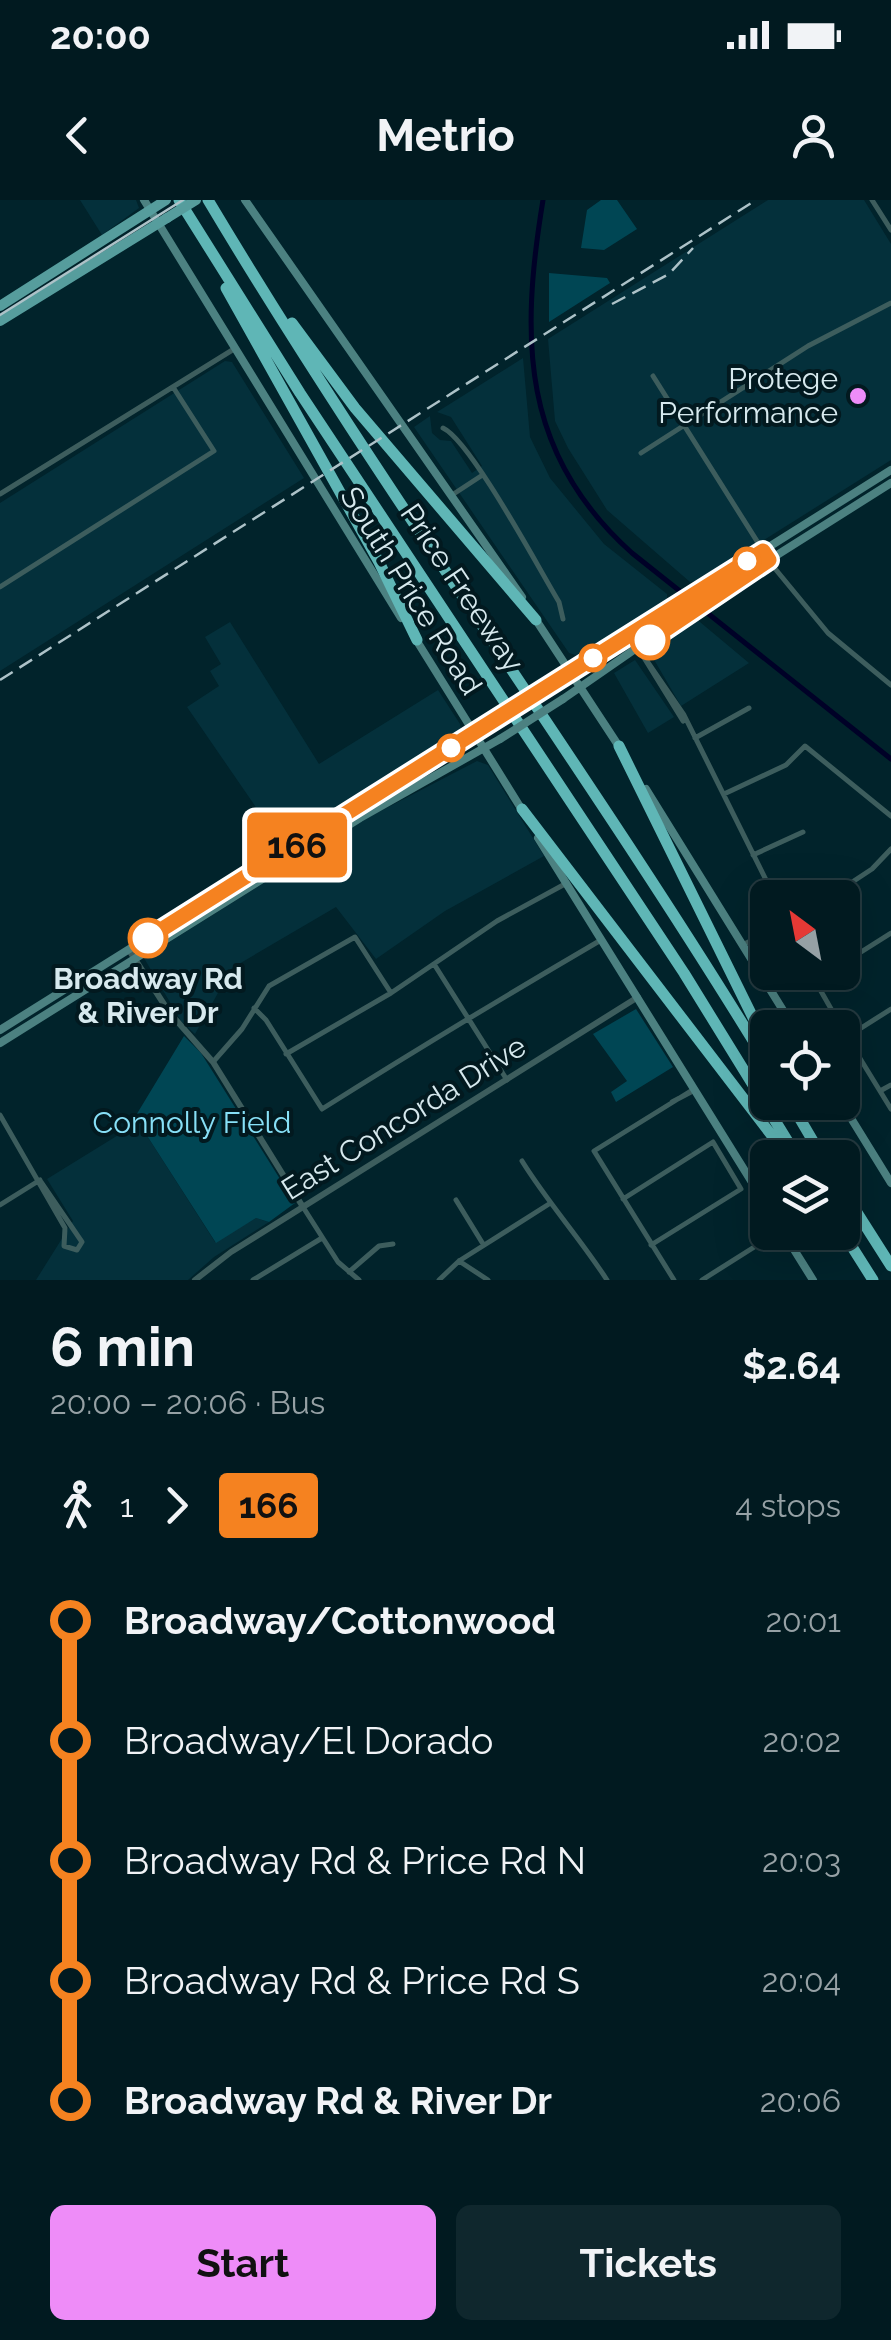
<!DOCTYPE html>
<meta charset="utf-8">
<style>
:root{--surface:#011a20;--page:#0f272d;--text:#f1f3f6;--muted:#96a1a5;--line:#23383e;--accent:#ee8cf8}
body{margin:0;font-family:Raleway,sans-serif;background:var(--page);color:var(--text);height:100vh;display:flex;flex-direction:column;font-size:38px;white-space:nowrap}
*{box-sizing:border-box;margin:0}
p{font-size:32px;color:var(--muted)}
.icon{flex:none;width:55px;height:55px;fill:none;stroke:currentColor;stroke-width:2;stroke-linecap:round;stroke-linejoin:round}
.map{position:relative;height:1080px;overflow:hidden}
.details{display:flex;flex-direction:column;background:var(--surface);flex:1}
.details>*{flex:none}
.badge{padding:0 20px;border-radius:8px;font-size:35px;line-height:65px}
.needle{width:65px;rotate:328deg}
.controls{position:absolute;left:750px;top:680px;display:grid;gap:20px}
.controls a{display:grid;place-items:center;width:110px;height:110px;border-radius:15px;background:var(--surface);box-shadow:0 10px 40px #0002,0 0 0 2px var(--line);font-size:50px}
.map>.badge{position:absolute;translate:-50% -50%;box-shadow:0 0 0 5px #fff}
.legs{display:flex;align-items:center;gap:15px;height:110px;padding:0 50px;font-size:32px}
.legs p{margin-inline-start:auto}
.headline{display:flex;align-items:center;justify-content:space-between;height:170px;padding:0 50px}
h1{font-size:55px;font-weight:700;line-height:75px}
.cta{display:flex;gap:20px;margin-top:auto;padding:20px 50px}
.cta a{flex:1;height:115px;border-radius:15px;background:var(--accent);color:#111;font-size:40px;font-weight:700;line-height:115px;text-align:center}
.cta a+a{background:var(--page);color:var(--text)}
ul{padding:0 50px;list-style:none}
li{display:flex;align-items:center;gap:35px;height:120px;font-size:38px}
li i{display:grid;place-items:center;width:15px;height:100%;margin:0 12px;background:currentColor}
li i::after{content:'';width:25px;height:25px;margin:-12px;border:8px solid;border-radius:50%;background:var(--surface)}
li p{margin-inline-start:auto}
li:first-child i{background:linear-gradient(#0000 50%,currentColor 0)}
li:last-child i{background:linear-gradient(currentColor 50%,#0000 0)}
.status{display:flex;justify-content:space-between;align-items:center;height:70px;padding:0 50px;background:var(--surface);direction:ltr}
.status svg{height:28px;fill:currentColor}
header{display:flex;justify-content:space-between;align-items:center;height:130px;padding:0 50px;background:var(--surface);font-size:45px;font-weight:700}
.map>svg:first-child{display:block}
</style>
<div class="status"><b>20:00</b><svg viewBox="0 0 49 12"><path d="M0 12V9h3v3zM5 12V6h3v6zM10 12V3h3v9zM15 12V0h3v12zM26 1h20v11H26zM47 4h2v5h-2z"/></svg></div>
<header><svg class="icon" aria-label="back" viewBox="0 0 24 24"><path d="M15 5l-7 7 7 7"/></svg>Metrio<svg class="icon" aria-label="person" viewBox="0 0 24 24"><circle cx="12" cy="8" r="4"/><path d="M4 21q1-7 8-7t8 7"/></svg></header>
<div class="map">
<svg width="891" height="1080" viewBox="0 0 891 1080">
<rect width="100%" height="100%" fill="#01232b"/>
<!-- built -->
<path fill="#04303b" d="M 80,0 L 136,0 L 139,8 L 102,35 Z
M 768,0 L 864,0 L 891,44 L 891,260 L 699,381 L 690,382 L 607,310 L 568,248 L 555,221 L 548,139 Z
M 523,158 L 530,237 L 550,278 L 604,344 L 667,394 L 667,402 L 579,456 L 569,453 L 414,227 L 430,216 L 432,233 L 440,240 L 451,241 L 472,273 L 482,266 L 451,217 L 437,212 Z
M 225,161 L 232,162 L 304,278 L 0,471 L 0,303 Z
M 694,417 L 749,463 L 681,506 L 649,451 Z
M 230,422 L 319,564 L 438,490 L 460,524 L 462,534 L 284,648 L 187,507 L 219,486 L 210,471 L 221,464 L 205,437 Z
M 635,460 L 674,517 L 648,533 L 614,473 Z
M 477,561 L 488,565 L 544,656 L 445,711 L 376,759 L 336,707 L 232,768 L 195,834 L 181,821 L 144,758 L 369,617 Z
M 135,917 L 215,1042 L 256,1018 L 269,1022 L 214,1057 L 188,1080 L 36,1080 L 73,1021 L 47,979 L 128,929 Z"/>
<!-- green -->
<path fill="#004654" d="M 601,0 L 617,0 L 637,29 L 604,50 L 581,48 L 587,10 Z
M 549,73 L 607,78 L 610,83 L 549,122 Z
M 636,809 L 673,867 L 616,902 L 611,892 L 627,881 L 593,834 Z
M 184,836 L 201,853 L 295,1003 L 269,1022 L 256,1018 L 216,1043 L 135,917 Z"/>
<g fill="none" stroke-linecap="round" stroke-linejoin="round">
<!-- canal -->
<path stroke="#000127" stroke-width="5" d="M 543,0 C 520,139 521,254 632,353 L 891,559"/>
<!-- minor -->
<path stroke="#3d5d5d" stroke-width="5" d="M 872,0 L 891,30
M 653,176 L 772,365 L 828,433 L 891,485
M 443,228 C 471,241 539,369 559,402 L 563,419
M 641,253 L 808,146 L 891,103
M 0,294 L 234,149
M 452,295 L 481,276
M 0,387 L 214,251 L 173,187
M 638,448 L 684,515 L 775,698
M 638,448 L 683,521
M 695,538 L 749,508
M 724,594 L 786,565 L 805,546 L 891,616
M 753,655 L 803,632
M 828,698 L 872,669 L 891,649
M 742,745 L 768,733
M 434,764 L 507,880
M 842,764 L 891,733
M 810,772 L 842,828
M 814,781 L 828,772
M 254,808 L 266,820 L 322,909 C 414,851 507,795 601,740
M 842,829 L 891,909
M 847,837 L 891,809
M 286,854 L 391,793 L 497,721 L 565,684
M 213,862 L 242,829 L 269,786 L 355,737 L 391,793
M 880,891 L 891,885
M 672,902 L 691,892
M 0,915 L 65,1028 L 64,1046 L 77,1050 L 82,1042 L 41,982
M 522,961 C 548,1003 580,1038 607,1080
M 623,999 L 713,942 L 741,989 L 651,1045
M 456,1000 L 483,1044
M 0,1005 L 40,980
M 303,1007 L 338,1062 L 359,1080
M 459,1061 L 488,1080
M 349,1072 L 379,1046 L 393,1044
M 253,1080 L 322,1038
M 439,1080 L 459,1061 L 549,1004
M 674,1080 L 594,951 L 694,889
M 702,1080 L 778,1032"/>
<!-- tertiary -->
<path stroke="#3d5d5d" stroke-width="6" d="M 129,750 L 169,812 L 213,862 L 303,1007
M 195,1080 L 231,1052 L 638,797"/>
<!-- secondary -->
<path stroke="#4c8181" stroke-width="8" d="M 144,0 L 401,418
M 245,0 L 522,397
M 534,417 L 620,548
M 415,438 L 524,613
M 638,448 L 640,438 L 676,409
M 553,483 L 891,270
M 563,499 L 706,400 L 891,283
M 646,589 L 794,828
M 538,638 L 768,1008
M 0,830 L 489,524
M 0,843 L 360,618 L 500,539
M 841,902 L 891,983
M 783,1032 L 813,1080"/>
<!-- primary -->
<path stroke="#569d9d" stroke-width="10" d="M 0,106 L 166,0
M 0,121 L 167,18"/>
<!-- motorway -->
<path stroke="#5fb6b6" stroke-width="11" d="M 179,0 L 300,193 L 684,773 L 798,958
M 208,0 C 384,295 589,571 768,865
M 226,88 L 379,362 L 417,440
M 292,123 L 355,208 L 536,420
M 619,546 L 768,848
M 522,609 L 789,958
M 790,902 L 823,958
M 842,989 L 891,1066
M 842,1031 L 873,1080"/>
<!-- tram -->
<path stroke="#adc2c8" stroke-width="2.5" d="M 0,115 L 183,0"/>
<!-- rail -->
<path stroke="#adc2c8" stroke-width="2.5" stroke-dasharray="15 8" stroke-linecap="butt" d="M 612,104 L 669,74 L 693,48
M 0,480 L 756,0"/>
<!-- secondary-bridge -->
<path stroke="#4c8181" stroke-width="8" d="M 489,524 L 553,483
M 500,539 L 563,499"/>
<!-- primary-bridge -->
<path stroke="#569d9d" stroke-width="10" d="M 167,18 L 196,0"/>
</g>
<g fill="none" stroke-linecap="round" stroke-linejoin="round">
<defs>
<path id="line-1" d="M 148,738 L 763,351 L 769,360 L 650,440"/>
</defs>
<!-- line-1 casing -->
<use href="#line-1" stroke="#fff" stroke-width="22"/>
<!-- line-1 -->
<use href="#line-1" stroke="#f58220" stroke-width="15"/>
</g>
<!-- markers -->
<circle fill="#ee8cf8" stroke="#02191f" stroke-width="4" cx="858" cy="196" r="10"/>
<g fill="#fff" stroke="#f58220" stroke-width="5">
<circle cx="747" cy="361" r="12"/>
<circle cx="650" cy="440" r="18"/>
<circle cx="593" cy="458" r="12"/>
<circle cx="451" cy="548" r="12"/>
<circle cx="148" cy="738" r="18"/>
</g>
<g text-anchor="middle" stroke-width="8" stroke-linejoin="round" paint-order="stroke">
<!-- poi labels -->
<g font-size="30" fill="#d7e9ee" stroke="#02191f" text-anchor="end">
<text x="838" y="189">Protege<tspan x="838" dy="34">Performance</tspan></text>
</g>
<!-- street labels -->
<g font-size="30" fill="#d7e9ee" stroke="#02191f">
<text transform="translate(462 388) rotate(56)" y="10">Price Freeway</text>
<text transform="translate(411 391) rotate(58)" y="10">South Price Road</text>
<text transform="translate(404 918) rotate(-32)" y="10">East Concorda Drive</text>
</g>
<!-- stop labels -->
<g font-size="30" font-weight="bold" fill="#d7e9ee" stroke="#02191f">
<text x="148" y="789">Broadway Rd<tspan x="148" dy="34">&amp; River Dr</tspan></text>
</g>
<!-- park labels -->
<g font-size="30" fill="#87e0f7" stroke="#02191f">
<text x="192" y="933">Connolly Field</text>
</g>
</g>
</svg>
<div class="controls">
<a><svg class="needle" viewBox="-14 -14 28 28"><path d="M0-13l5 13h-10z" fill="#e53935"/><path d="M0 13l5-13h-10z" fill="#96a1a5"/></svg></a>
<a><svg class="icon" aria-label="locate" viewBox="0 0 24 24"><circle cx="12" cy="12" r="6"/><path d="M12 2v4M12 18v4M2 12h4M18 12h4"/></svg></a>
<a><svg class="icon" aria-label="layers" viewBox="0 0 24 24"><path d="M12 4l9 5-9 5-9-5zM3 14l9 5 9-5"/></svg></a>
</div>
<b class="badge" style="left:297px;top:645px;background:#f58220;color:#111">166</b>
</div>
<section class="details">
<div class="headline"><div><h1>6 min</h1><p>20:00 – 20:06 · Bus</p></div><b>$2.64</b></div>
<div class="legs"><svg class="icon" aria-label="walk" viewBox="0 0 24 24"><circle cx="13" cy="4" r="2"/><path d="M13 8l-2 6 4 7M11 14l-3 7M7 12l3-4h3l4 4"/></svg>1<svg class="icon" aria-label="forward" viewBox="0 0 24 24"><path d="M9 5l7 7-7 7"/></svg><b class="badge" style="background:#f58220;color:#111">166</b><p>4 stops</p></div>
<ul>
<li><i style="color:#f58220"></i><b>Broadway/Cottonwood</b><p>20:01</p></li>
<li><i style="color:#f58220"></i><span>Broadway/El Dorado</span><p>20:02</p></li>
<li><i style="color:#f58220"></i><span>Broadway Rd &amp; Price Rd N</span><p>20:03</p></li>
<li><i style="color:#f58220"></i><span>Broadway Rd &amp; Price Rd S</span><p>20:04</p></li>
<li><i style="color:#f58220"></i><b>Broadway Rd &amp; River Dr</b><p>20:06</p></li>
</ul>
<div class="cta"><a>Start</a><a>Tickets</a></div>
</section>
